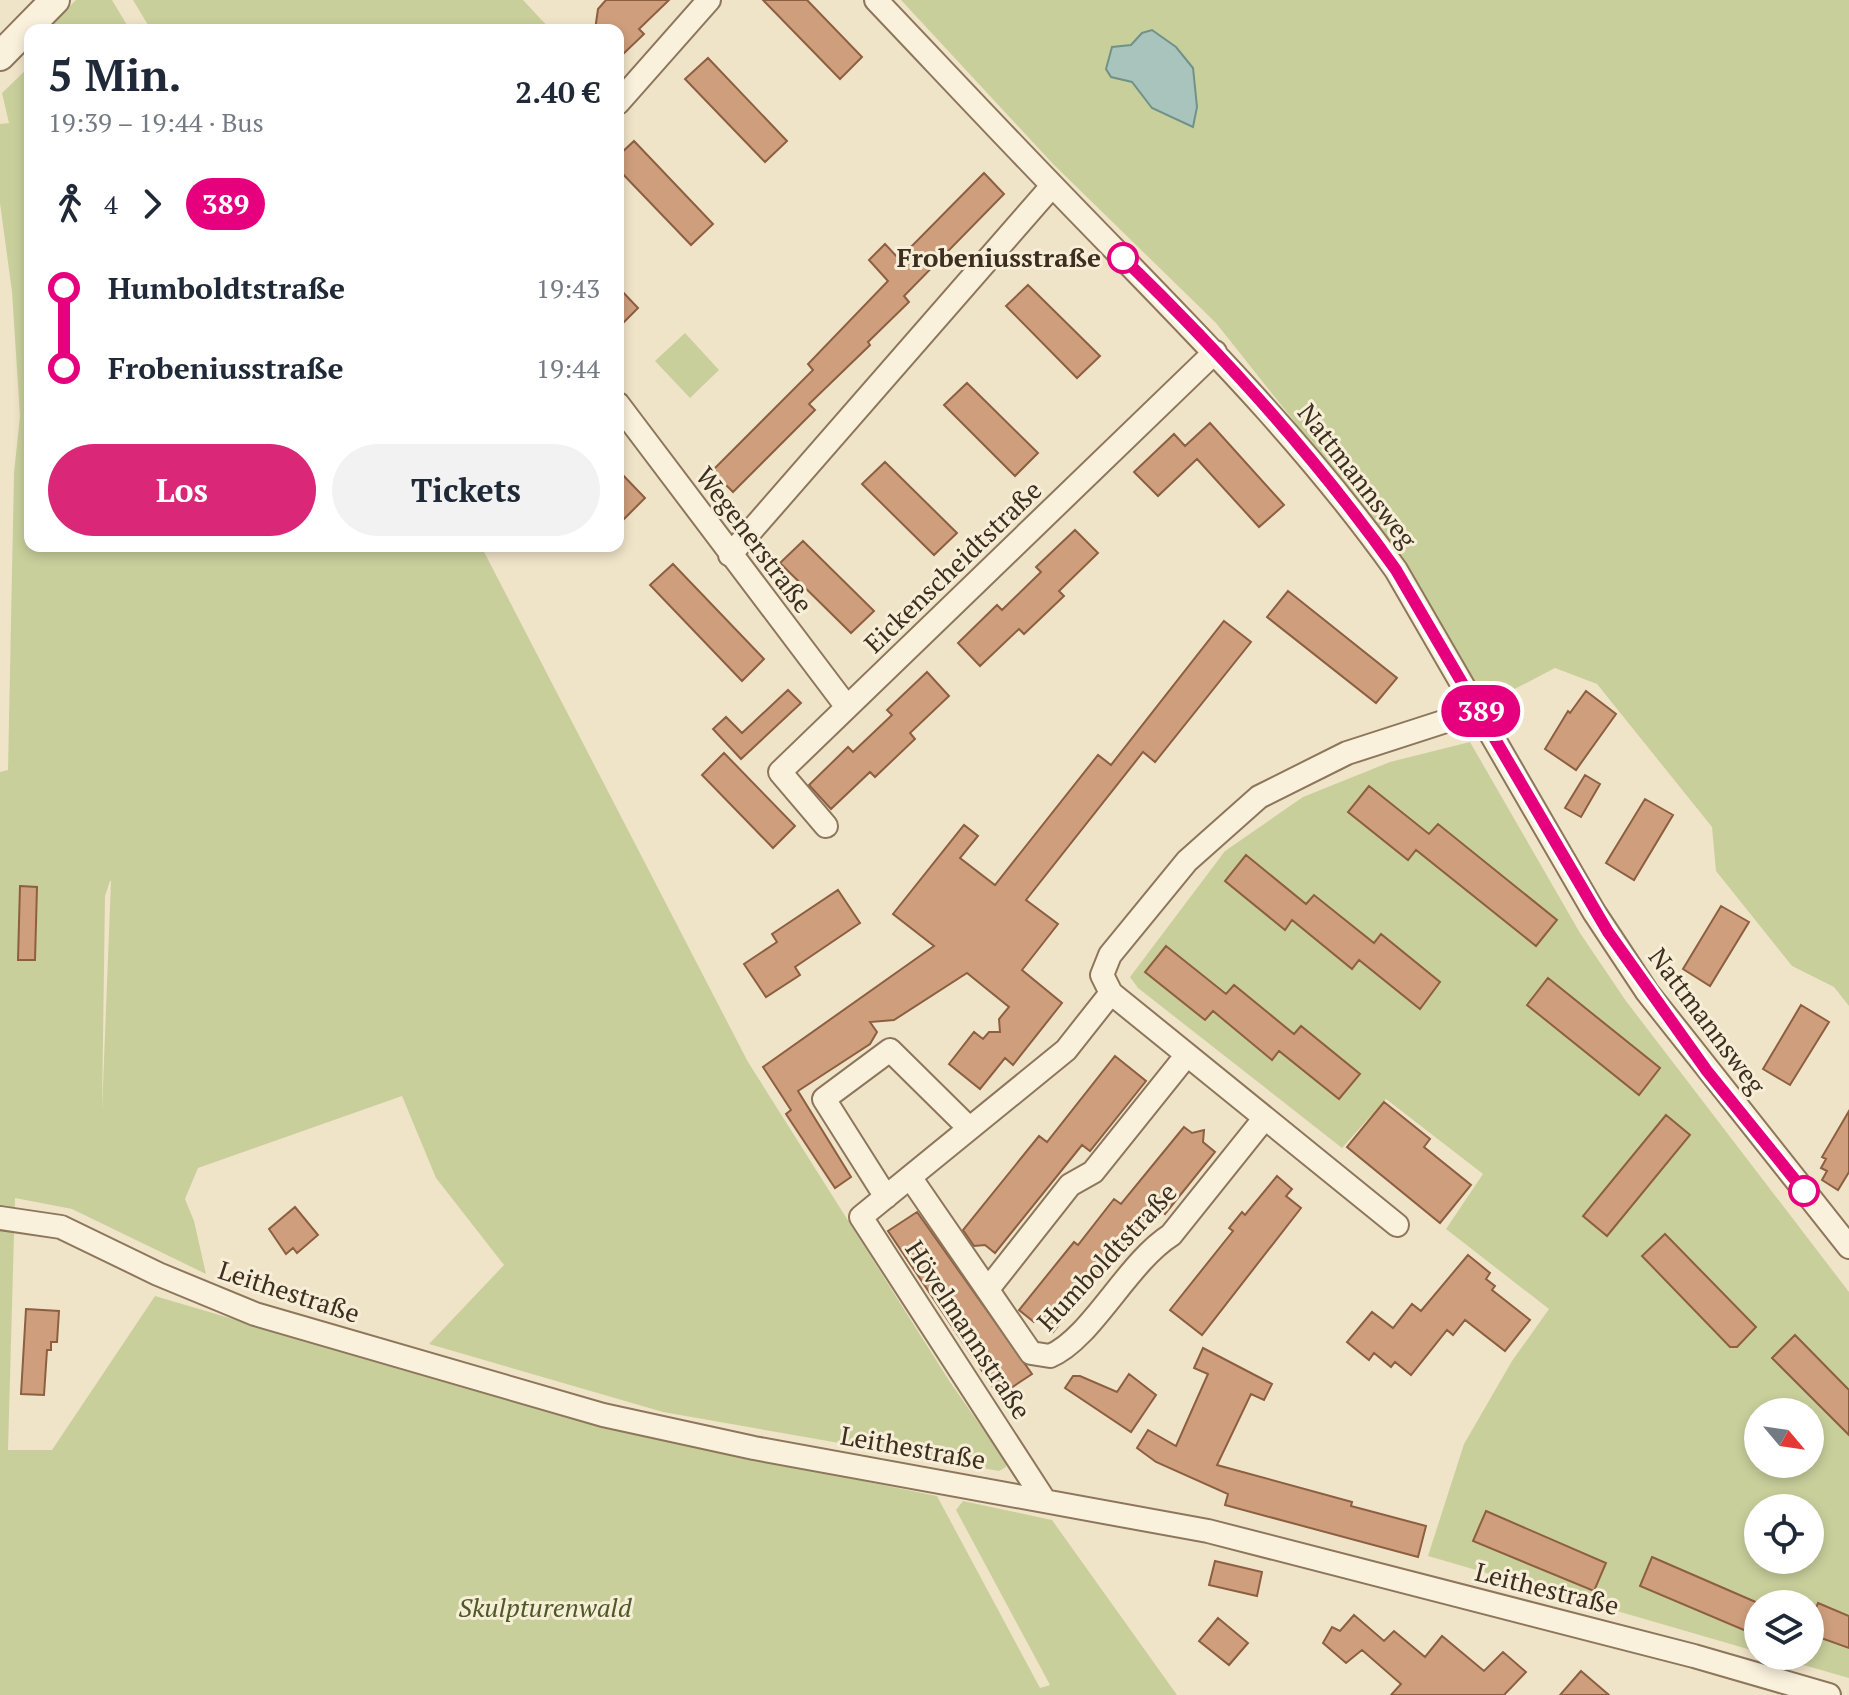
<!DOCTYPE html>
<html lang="de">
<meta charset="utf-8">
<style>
:root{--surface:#fff;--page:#f2f2f3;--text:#1f2937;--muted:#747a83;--accent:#db2777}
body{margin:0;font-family:"PT Serif",serif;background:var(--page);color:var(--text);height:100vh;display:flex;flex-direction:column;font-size:30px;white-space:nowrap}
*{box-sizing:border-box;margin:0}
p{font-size:26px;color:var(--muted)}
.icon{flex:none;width:44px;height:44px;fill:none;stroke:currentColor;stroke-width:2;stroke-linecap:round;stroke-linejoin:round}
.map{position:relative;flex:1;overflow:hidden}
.side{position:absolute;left:24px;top:24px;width:600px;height:528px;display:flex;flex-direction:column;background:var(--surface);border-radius:16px;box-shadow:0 4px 12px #0003}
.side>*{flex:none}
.badge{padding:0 16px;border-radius:26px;font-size:28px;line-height:52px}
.needle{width:52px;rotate:119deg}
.buttons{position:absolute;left:1744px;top:1398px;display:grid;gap:16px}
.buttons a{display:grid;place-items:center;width:80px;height:80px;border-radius:50%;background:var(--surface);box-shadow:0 4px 12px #0003;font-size:40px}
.map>.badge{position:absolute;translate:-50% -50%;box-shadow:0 0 0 4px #fff}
.legs{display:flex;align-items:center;gap:12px;height:88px;padding:0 24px;font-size:26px}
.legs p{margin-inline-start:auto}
.headline{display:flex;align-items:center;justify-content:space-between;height:136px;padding:0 24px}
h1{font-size:44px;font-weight:800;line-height:60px}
.action{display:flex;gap:16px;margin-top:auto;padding:16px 24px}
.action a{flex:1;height:92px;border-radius:48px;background:var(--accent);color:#fff;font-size:32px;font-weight:800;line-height:92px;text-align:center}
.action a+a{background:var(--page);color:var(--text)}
ul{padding:0 24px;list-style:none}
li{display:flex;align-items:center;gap:28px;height:80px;font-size:30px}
li i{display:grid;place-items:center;width:12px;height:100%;margin:0 10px;background:currentColor}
li i::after{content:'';width:20px;height:20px;margin:-10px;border:6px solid;border-radius:50%;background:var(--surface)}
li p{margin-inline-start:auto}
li:first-child i{background:linear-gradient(#0000 50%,currentColor 0)}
li:last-child i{background:linear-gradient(currentColor 50%,#0000 0)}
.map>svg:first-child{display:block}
</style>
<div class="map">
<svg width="1849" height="1695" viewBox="0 0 1849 1695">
<rect width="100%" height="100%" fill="#f0e4c8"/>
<!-- green -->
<path fill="#c9cf9b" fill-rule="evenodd" d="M 76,0 L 112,0 L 130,30 L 46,30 Z
M 133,0 L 523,0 L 551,30 L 151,30 Z
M 901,0 L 1849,0 L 1849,1006 L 1834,987 L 1792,966 L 1716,871 L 1712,827 L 1597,684 L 1555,668 L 1484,705 L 1355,498 L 1216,323 L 1053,164 Z
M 30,66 L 30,546 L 481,546 L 748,1062 L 950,1382 L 1006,1462 L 1006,1467 L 999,1471 L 663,1412 L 429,1344 L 504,1265 L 436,1178 L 402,1096 L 198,1168 L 185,1199 L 194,1221 L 206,1274 L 72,1209 L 15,1198 L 8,1450 L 52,1450 L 155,1296 L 552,1413 L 652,1438 L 937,1496 L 1040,1688 L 1050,1685 L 956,1510 L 963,1501 L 1052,1520 L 1177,1695 L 0,1695 L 0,772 L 8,770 L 14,473 L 20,416 L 12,292 L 0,203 L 0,124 L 9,123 L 2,93 ZM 110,881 L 111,881 L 102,1111 L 105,896 Z
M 685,333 L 719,370 L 690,398 L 655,361 Z
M 1470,742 L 1580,933 L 1626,1001 L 1849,1292 L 1849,1678 L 1772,1656 L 1810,1656 L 1810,1604 L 1758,1604 L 1758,1652 L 1428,1556 L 1464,1444 L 1512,1361 L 1549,1309 L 1446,1229 L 1483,1174 L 1386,1099 L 1342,1148 L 1138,988 L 1130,977 L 1225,851 L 1303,797 L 1390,762 ZM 1758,1412 L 1810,1412 L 1810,1464 L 1758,1464 ZM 1758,1508 L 1810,1508 L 1810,1560 L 1758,1560 Z"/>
<!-- water -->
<path fill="#a9c4bc" stroke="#6f938a" stroke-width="2" d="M 1152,30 L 1176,47 L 1193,68 L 1197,107 L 1193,127 L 1152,108 L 1132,82 L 1111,77 L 1106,69 L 1112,47 L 1131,45 L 1142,33 Z"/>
<!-- building -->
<path fill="#cf9f7d" stroke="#8d5f41" stroke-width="2" d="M 606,0 L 669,0 L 639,29 L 644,34 L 618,59 L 618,30 L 595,30 L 598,9 Z
M 763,0 L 807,0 L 862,57 L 840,79 Z
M 708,58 L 787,141 L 765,162 L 685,79 Z
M 634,141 L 713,224 L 691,245 L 618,169 L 618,156 Z
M 984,173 L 1004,194 L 904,296 L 909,302 L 868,342 L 870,345 L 809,404 L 815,410 L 733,492 L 712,471 L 813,370 L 808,364 L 888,281 L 869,260 L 885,244 L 899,259 Z
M 1028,285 L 1100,356 L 1077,378 L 1006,306 Z
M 618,287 L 638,308 L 618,328 Z
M 967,383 L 1038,453 L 1015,476 L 944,405 Z
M 1210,423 L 1284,505 L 1259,527 L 1197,459 L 1158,496 L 1134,472 L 1174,434 L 1185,446 Z
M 885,462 L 957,533 L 934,555 L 862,484 Z
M 618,470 L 645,498 L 618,525 Z
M 1075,530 L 1098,553 L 1059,591 L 1064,596 L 1024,634 L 1019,629 L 980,666 L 958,643 L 997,605 L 1002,610 L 1041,572 L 1036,567 Z
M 803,541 L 874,611 L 851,633 L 780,563 Z
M 673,564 L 764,659 L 742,681 L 650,585 Z
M 1288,591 L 1397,678 L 1376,703 L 1267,617 Z
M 1224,621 L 1251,642 L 1155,762 L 1143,752 L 1026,900 L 1058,924 L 1022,970 L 1062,1003 L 1013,1065 L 1005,1058 L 980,1089 L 949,1064 L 974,1032 L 983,1039 L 989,1032 L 1000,1032 L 999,1019 L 1009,1007 L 967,973 L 894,1020 L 870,1022 L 877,1032 L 870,1044 L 798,1091 L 851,1177 L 835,1188 L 786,1114 L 791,1110 L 763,1067 L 934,946 L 893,914 L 964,825 L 978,836 L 960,858 L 995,885 L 1098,755 L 1111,765 Z
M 927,672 L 949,696 L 910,733 L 915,739 L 875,777 L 870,772 L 831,809 L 809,785 L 848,747 L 853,752 L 892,715 L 887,710 Z
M 788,690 L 801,703 L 741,759 L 713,729 L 726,717 L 742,733 Z
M 1586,691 L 1616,714 L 1576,770 L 1545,749 L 1568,711 L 1570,713 Z
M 724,753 L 795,826 L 773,848 L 702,775 Z
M 1585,775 L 1600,784 L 1581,817 L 1565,808 Z
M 1369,786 L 1429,834 L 1438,824 L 1557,920 L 1536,946 L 1416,850 L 1408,860 L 1348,812 Z
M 1645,799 L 1673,815 L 1634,880 L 1606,863 Z
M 1246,855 L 1306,904 L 1314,895 L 1374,943 L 1381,934 L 1440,982 L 1420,1009 L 1359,960 L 1352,969 L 1292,920 L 1285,930 L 1225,881 Z
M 20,886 L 37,887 L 35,960 L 18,960 Z
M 838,890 L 860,923 L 795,967 L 800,975 L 766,997 L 744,964 L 777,942 L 772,934 Z
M 1721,906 L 1749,922 L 1710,986 L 1683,969 Z
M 1166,946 L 1226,994 L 1234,985 L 1294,1034 L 1301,1026 L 1360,1074 L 1339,1099 L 1279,1051 L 1272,1060 L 1213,1011 L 1205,1020 L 1145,972 Z
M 1548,978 L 1660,1068 L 1639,1095 L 1527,1005 Z
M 1801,1005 L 1829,1022 L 1790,1085 L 1763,1069 Z
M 1115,1056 L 1146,1081 L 1090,1151 L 1082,1145 L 995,1253 L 985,1245 L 974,1246 L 963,1230 L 1039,1136 L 1047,1142 Z
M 1384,1102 L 1430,1139 L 1424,1147 L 1471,1185 L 1440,1223 L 1347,1147 Z
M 1849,1111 L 1849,1172 L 1838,1190 L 1822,1180 L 1827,1171 L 1821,1168 L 1826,1159 L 1822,1157 Z
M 1666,1115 L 1690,1135 L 1607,1236 L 1583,1216 Z
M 1184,1127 L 1192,1133 L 1204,1130 L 1203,1142 L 1215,1152 L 1165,1214 L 1159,1209 L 1108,1271 L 1104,1268 L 1053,1332 L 1038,1320 L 1034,1322 L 1019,1310 L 1074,1242 L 1078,1245 L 1114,1199 L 1121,1204 Z
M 1277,1176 L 1292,1189 L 1286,1196 L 1301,1208 L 1202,1335 L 1170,1310 L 1233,1231 L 1229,1228 L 1242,1212 L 1245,1215 Z
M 295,1207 L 318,1235 L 297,1253 L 293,1248 L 286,1254 L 269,1229 Z
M 917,1212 L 1032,1374 L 999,1396 L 888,1231 Z
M 1665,1234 L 1756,1327 L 1737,1347 L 1730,1347 L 1642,1256 Z
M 1468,1255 L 1490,1273 L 1486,1279 L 1495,1286 L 1492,1290 L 1530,1320 L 1505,1351 L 1465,1320 L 1453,1335 L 1447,1330 L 1411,1375 L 1395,1362 L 1391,1367 L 1374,1353 L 1369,1360 L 1347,1342 L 1372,1312 L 1393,1328 L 1412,1304 L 1421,1311 Z
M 26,1309 L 59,1311 L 57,1342 L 51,1342 L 51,1350 L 47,1350 L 44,1395 L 21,1394 Z
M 1795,1335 L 1849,1390 L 1849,1435 L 1772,1358 Z
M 1203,1348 L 1272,1384 L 1264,1400 L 1251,1394 L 1217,1465 L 1352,1502 L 1351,1506 L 1426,1526 L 1418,1557 L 1225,1505 L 1228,1494 L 1156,1462 L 1137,1448 L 1148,1430 L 1176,1446 L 1208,1374 L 1194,1368 Z
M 1129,1374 L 1156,1395 L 1131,1432 L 1065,1388 L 1073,1376 L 1080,1376 L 1117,1392 Z
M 1486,1511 L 1606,1563 L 1594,1591 L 1473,1541 Z
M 1652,1557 L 1758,1603 L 1758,1636 L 1640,1586 Z
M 1215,1561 L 1262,1572 L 1257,1596 L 1209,1585 Z
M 1818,1603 L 1849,1616 L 1849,1648 L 1810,1634 L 1810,1622 Z
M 1354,1615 L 1384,1641 L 1394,1631 L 1425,1657 L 1442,1636 L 1484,1671 L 1503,1652 L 1526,1672 L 1504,1695 L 1391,1695 L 1401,1684 L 1362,1650 L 1346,1663 L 1323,1643 L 1332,1627 L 1340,1631 Z
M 1218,1618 L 1248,1643 L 1229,1665 L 1199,1641 Z
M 1581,1671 L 1609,1695 L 1560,1695 Z"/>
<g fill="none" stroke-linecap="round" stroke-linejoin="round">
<defs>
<path id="minor" d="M 876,0 C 935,62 993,124 1052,185 C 1173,311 1294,427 1396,570 L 1594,912 L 1647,992 L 1849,1247
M 618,103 L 709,0
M 618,404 L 847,707
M 730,555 L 1052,186
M 826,826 L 780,772 L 1215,352
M 910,1177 L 1031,1353 L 1050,1356 C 1091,1339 1127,1263 1171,1235 L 1264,1119
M 886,1197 L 824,1099 L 890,1050 L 969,1128
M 0,1218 L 61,1227 L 158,1274 L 255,1314 L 603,1415 L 754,1448 L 1208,1531 L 1694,1656 L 1829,1695
M 1397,1225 L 1111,993 L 1102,975 L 1110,955 L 1187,861 L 1259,797 L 1347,753 L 1480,710
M 988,1289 L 1070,1185 L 1093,1172 L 1186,1056
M 1045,1501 L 861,1217 L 1066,1050 L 1111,993"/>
<path id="tertiary" d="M 0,56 L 55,0"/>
</defs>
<!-- minor casing -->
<use href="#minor" stroke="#8d765c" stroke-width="26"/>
<!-- tertiary casing -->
<use href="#tertiary" stroke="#8d765c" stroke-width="32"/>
<!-- minor -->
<use href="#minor" stroke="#faf1dc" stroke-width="22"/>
<!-- tertiary -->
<use href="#tertiary" stroke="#faf1dc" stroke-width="28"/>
</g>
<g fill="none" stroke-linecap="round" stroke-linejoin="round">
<defs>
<path id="line-1" d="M 1123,258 C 1222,354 1316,457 1396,570 L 1608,932 L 1707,1071 L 1804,1191"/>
</defs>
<!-- line-1 casing -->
<use href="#line-1" stroke="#fff" stroke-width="18"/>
<!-- line-1 -->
<use href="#line-1" stroke="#e6007e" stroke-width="12"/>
</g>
<!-- markers -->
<g fill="#fff" stroke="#e6007e" stroke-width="4">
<circle cx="1123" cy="258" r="14"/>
<circle cx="1804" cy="1191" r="14"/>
</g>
<g text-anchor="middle" stroke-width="6" stroke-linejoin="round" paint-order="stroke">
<!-- stop labels -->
<g font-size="26" font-weight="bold" fill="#3d2e20" stroke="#f7eed8" text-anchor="end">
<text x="1101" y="267">Frobeniusstraße</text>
</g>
<!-- street labels -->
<g font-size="26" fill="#3d2e20" stroke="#f7eed8">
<text transform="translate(1357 476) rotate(52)" y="9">Nattmannsweg</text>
<text transform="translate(754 540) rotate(53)" y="9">Wegenerstraße</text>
<text transform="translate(953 567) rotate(-44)" y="9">Eickenscheidtstraße</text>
<text transform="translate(1707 1021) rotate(53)" y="9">Nattmannsweg</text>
<text transform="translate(1107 1257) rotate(-47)" y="9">Humboldtstraße</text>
<text transform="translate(289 1292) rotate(18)" y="9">Leithestraße</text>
<text transform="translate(968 1330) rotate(57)" y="9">Hövelmannstraße</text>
<text transform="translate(913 1448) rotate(10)" y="9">Leithestraße</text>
<text transform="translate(1547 1589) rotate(14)" y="9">Leithestraße</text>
</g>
<!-- park labels -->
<g font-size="26" font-style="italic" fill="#4d5a26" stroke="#f7eed8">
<text x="545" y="1617">Skulpturenwald</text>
</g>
</g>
</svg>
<div class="buttons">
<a><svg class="needle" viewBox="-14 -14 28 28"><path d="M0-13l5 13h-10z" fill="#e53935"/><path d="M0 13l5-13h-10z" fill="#747a83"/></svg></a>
<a><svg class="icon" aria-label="locate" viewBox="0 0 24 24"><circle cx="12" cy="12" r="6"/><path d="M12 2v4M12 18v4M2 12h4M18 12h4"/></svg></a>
<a><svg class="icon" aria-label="layers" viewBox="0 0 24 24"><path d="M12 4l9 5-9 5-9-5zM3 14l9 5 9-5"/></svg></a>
</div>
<b class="badge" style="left:1481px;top:711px;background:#e6007e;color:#fff">389</b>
<section class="side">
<div class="headline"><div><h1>5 Min.</h1><p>19:39 – 19:44 · Bus</p></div><b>2.40 €</b></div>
<div class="legs"><svg class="icon" aria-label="walk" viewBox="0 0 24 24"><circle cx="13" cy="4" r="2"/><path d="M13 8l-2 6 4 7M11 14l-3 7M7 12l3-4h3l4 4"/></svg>4<svg class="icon" aria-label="forward" viewBox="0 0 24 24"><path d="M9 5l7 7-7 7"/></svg><b class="badge" style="background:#e6007e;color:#fff">389</b></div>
<ul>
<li><i style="color:#e6007e"></i><b>Humboldtstraße</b><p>19:43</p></li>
<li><i style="color:#e6007e"></i><b>Frobeniusstraße</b><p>19:44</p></li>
</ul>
<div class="action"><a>Los</a><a>Tickets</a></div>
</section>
</div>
